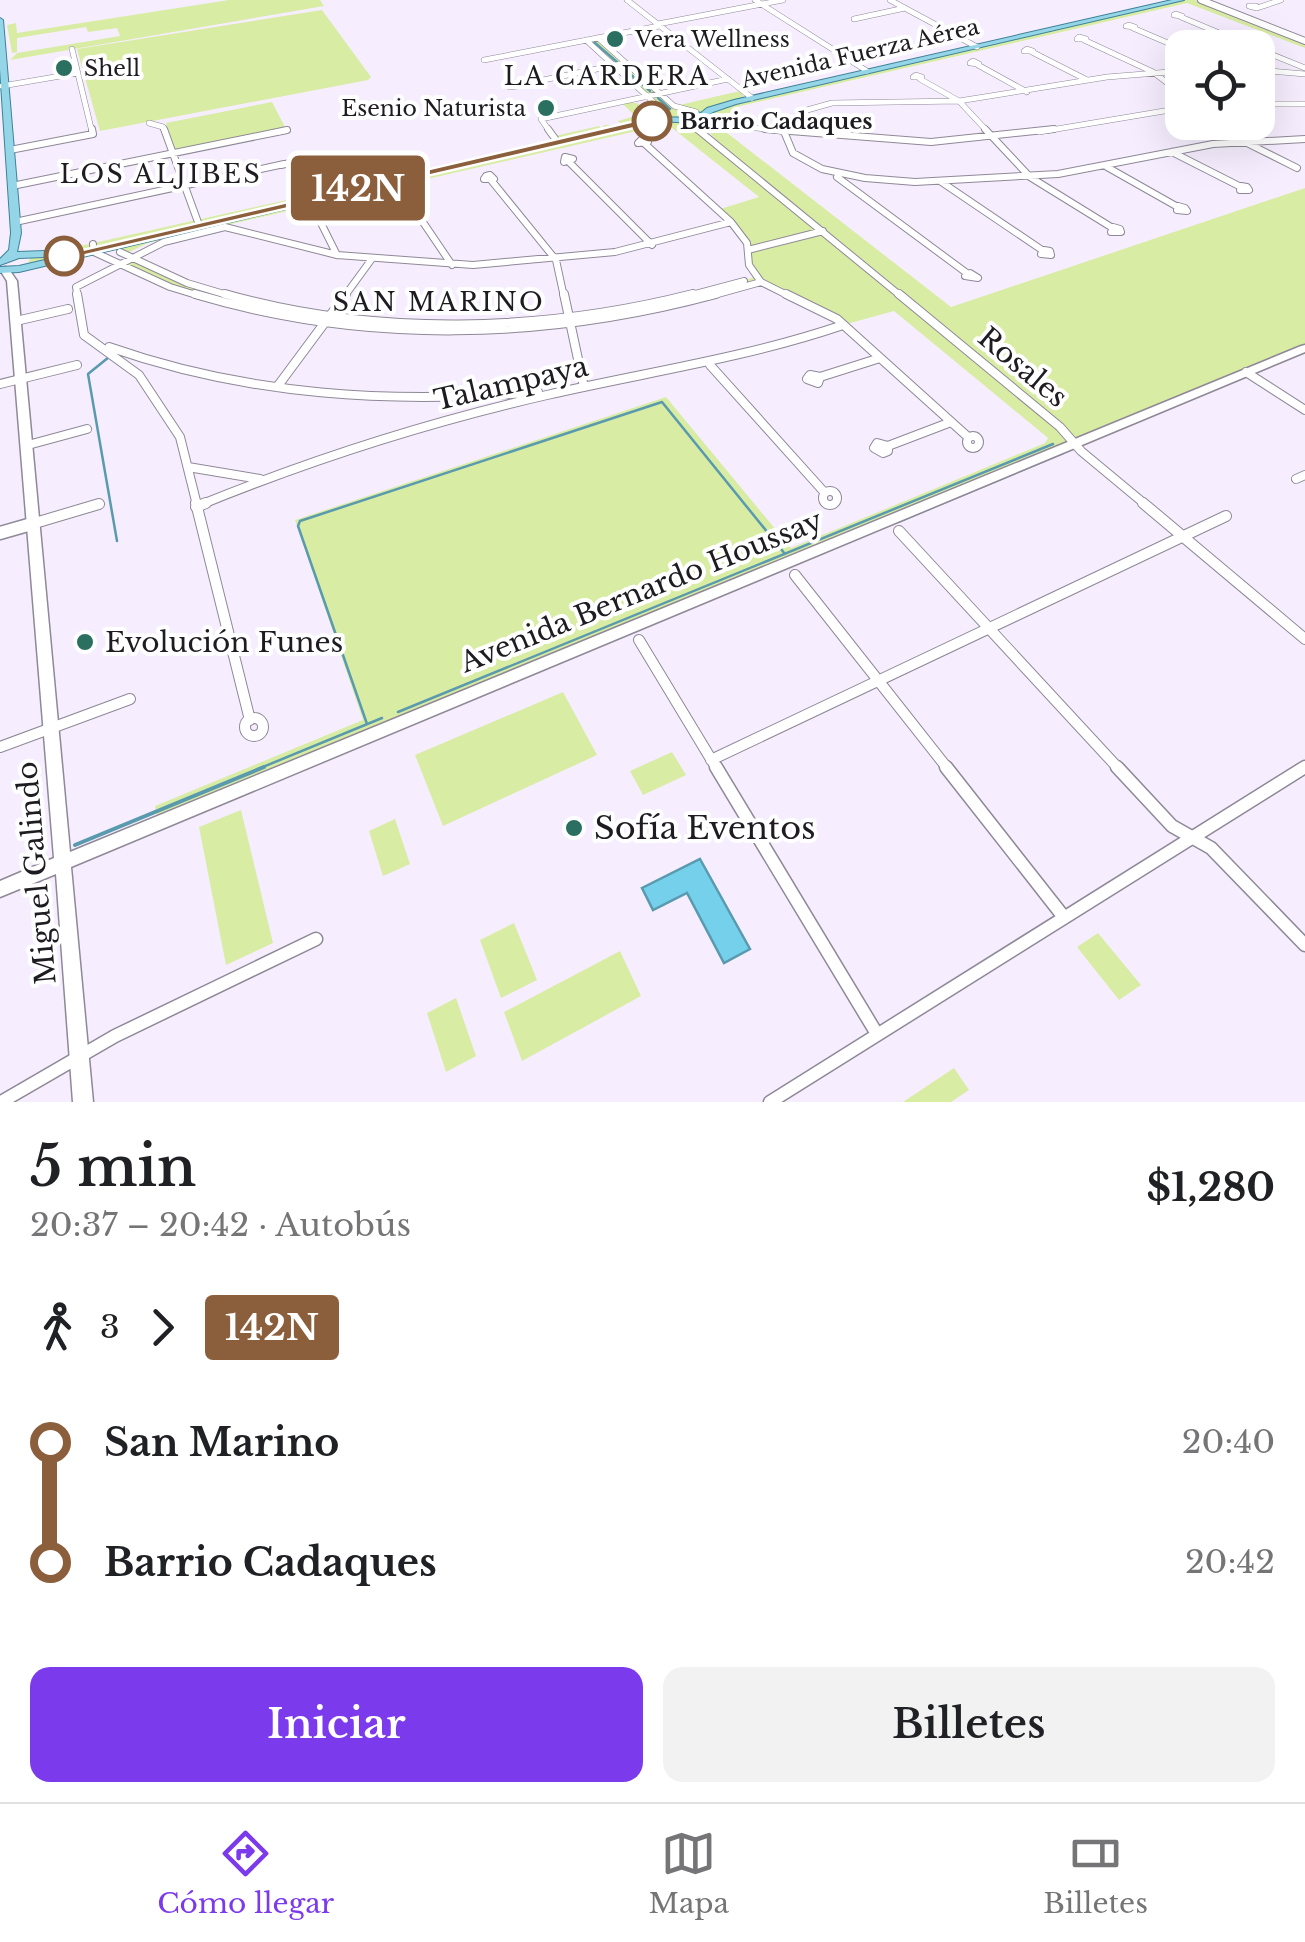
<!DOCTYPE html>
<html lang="es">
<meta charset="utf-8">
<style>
:root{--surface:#fff;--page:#f2f2f2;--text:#202124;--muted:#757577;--line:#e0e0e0;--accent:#7c3aed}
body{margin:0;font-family:"Libre Baskerville",serif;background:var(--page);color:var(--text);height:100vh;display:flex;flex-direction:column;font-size:38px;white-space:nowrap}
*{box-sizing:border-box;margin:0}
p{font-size:32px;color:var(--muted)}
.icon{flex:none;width:55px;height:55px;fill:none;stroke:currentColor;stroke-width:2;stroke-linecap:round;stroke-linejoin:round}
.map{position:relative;height:1102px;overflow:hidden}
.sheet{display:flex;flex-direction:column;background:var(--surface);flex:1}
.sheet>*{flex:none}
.badge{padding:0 20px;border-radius:8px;font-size:35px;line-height:65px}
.fabs{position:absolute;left:1165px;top:30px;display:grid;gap:20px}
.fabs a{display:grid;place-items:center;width:110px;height:110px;border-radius:20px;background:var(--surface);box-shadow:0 10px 40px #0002;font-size:50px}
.map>.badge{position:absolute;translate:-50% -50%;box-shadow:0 0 0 5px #fff}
.legs{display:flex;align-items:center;gap:15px;height:110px;padding:0 30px;font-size:32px}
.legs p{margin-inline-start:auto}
.overview{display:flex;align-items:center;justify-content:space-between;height:170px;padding:0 30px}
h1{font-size:55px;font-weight:600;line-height:75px}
.primary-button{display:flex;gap:20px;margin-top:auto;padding:20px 30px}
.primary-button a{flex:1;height:115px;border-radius:20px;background:var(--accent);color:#fff;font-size:40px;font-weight:600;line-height:115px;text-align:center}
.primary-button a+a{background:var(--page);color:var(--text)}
ul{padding:0 30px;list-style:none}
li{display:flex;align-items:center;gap:35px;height:120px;font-size:38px}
li i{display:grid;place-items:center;width:15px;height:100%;margin:0 12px;background:currentColor}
li i::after{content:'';width:25px;height:25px;margin:-12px;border:8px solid;border-radius:50%;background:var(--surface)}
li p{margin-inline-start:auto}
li:first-child i{background:linear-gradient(#0000 50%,currentColor 0)}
li:last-child i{background:linear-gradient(currentColor 50%,#0000 0)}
.menu{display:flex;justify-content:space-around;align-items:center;height:140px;border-top:2px solid var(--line);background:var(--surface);font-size:28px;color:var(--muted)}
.menu a{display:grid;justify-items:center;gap:5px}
.menu .active{color:var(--accent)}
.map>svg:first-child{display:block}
</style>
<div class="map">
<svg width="1305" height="1102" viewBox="0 0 1305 1102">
<rect width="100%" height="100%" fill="#f6eefe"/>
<!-- green -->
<path fill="#d8eca4" d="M 229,0 L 320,0 L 324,6 L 10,60 L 17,53 L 120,36 L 117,28 L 88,32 L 86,27 L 17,38 L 17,52 L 12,53 L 7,25 L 16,23 L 17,33 Z
M 1172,0 L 1195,0 L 1305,43 L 1305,48 L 1187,3 L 736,107 L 728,118 L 708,113 L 694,122 L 704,131 L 927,315 L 715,139 L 703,124 L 724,126 L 722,129 L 951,307 L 1305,188 L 1305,348 L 158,821 L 155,806 L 363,720 L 295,520 L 666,397 L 791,548 L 1045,443 L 1048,438 L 894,311 L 843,325 L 761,282 L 535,326 L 325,322 L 196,295 L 121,264 L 132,258 C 323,344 557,338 755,277 L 747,243 L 717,210 L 759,197 L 667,124 L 148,243 L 125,254 L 112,244 L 27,265 L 31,257 L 551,141 L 558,139 L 555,136 L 599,126 L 602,129 L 604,125 L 622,125 L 618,121 L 635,116 L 622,103 L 637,103 L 644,109 L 643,115 L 660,112 L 586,40 L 597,38 L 675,106 L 740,91 L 744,97 Z
M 322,10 L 371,77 L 368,80 L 100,131 L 77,49 Z
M 272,102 L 286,129 L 174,150 L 166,123 Z
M 563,692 L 597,755 L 443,826 L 415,755 Z
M 672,752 L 686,775 L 643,795 L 630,771 Z
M 241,810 L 273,943 L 226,965 L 199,827 Z
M 395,819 L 410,864 L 383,876 L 369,831 Z
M 514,923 L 537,980 L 501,998 L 480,940 Z
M 1098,933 L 1141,985 L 1119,1000 L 1077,947 Z
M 620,951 L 641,996 L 522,1061 L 504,1012 Z
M 456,998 L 476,1056 L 446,1072 L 427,1013 Z
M 954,1068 L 969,1090 L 951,1102 L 903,1102 Z"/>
<!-- water -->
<path fill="#74d0eb" stroke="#5a9aae" stroke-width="2.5" d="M 700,859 L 750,949 L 724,963 L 687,893 L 653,910 L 642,888 Z"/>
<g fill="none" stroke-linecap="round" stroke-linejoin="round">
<!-- stream-far1 -->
<path stroke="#5a9aae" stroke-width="2.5" d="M 594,42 L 617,62
M 623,68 L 650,91
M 658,98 L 670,109
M 109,357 L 88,374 L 117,541
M 898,522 L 1063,453
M 398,712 L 1053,444
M 367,724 L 298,526 L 300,521 L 662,402 L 785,554
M 258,769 L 382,718"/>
<!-- stream -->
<path stroke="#5a9aae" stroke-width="4" d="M 75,845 L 264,767"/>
<defs>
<path id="minor-far4" d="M 627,0 L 752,98
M 755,0 L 867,71
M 890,0 L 977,47
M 1256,6 L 1249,6 L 1257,8 L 1281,0
M 1176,14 L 1182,16 L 1174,15 Z
M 1181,17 L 1255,48
M 854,19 L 905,8
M 658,24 L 783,0
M 1129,25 L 1135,27 L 1126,26 Z
M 1133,28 L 1182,49
M 1079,37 L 1086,39 L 1077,39 Z
M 598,38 L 674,106 L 696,112
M 586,40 L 661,109 L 644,120
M 1084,40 L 1153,72 L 1182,94
M 72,49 L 92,132
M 1027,49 L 1033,51 L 1024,51 Z
M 1258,49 L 1305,68
M 1032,52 L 1087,80
M 484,60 L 659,26
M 973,61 L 979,64 L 970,63 Z
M 978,65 L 1027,92
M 1258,70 L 1305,74
M 916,75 L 922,77 L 913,77 Z
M 920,79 L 959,101 L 988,132
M 2,86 L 78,73
M 518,86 L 509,87 L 626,63
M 1258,104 L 1305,104
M 699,120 L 785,132
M 683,121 L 701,132
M 1220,122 L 1232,132
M 149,123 L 163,127 L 165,132
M 783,128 L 785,132
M 783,128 L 800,112 L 832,103 L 959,101 L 1107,77 L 1182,71
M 279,132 L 287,130
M 550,132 L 541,119 L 728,79
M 1039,132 L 1182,108"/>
<path id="minor-far3" d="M 164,129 L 199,225
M 548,129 L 556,140
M 697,129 L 902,297
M 765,129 L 931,142 L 1054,129
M 783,129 L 793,153 L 822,169 L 865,178 L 915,182 L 1058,174 L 1213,144 L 1305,139
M 985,129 L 1030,177 L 1111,227
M 1229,129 L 1243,141 L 1297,168
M 642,139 L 648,142 L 638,143 Z
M 645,144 L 731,222 L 747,243 L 749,265 L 761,282 L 791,297
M 10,150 L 93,134 L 92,129
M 1172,152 L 1239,186
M 565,157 L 573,159 L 564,162 Z
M 569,162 L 652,245
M 281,165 L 303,160
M 1107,167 L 1176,206
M 490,175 L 494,179 L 484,179 L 486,176 Z
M 837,177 L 968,274
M 491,180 L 556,260 L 564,297
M 940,181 L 1042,250
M 12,186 L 287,130
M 1241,186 L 1247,187 L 1249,190 L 1240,190 Z
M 407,195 L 411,198 L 401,199 L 401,197 Z
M 408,200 L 452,265
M 1178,206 L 1185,208 L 1187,211 L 1177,210 Z
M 317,216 L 322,216 L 324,218 L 314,221 Z
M 320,221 L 337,255
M 15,222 L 284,164
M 1113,227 L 1120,229 L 1121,232 L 1111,232 Z
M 93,244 L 94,252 L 170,287 L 203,297
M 748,250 L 823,231
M 1044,250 L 1050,251 L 1051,255 L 1041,254 Z
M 120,252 L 187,283 L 234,297
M 970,273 L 978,278 L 965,276 Z
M 78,297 L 76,287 L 164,242 L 225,227 L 337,255 L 473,265 L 615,252 L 731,222
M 344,297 L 371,260
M 684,297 L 744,281
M 707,297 L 761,282"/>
<path id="minor-far2" d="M 77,294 L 84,335 L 139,375 L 180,437 L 197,505
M 195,294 C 365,345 545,340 716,294
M 225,294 C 374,337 544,332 693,294
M 564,294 L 584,387
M 786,294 L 837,319 L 968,437
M 899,294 L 1060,427 L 1081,451 L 1146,505
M 16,321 L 68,309
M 109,347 C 249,396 391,404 538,392
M 710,365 L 825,493
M 1246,372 L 1305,410
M 810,375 L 820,377 L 818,383 L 807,379 Z
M 820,377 L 880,358
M 0,384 L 77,365
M 277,387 L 346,294
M967 442a6 6 0 1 1 12 0a6 6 0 1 1-12 0Z
M 877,443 L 888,446 L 888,451 L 883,453 L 874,448 Z
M 28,445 L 87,429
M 888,446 L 951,422
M 188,467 L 260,479
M 1296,479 L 1305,475
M823 498a7 7 0 1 1 14 0a7 7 0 1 1-14 0Z
M 95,505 L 99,504
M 200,505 C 313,459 429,422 547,395 C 647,372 746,358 843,325"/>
<path id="minor-far1" d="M 196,503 L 250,720
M 1143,503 L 1305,639
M 196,507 L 206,503
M 35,523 L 99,504
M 899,531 L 1119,769
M 795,575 L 948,769
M 639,640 L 717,769
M245 727a9 9 0 1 1 18 0a9 9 0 1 1-18 0Z
M 0,747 L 130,699
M 711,760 L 1226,516
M 1301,769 L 1305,767"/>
<path id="minor" d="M 716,767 L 877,1034
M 946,767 L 1063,916
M 1117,767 L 1172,826 L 1211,848 L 1305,945
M 1,1102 L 115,1036 L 316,939
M 770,1102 L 1305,767"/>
<path id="tertiary-far1" d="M 1201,0 L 1305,41"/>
<path id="tertiary" d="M 0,533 L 35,523"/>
<path id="secondary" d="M 5,267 L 8,268 L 17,281 L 70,852 L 1301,346 L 1305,345 L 1305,352 L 71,867 L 93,1102 L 73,1102 L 56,874 L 0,897 L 0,881 L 54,858 L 7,281 L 0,270 Z"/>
<path id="primary" d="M 1172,0 L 1184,0 L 736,104 L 713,112 L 695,123 L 658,121 L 19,272 L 0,273 L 0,267 L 19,266 L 658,117 L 693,118 L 696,116 L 680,111 L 684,109 L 701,113 L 707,108 L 734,100 Z
M 0,18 L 3,20 L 21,233 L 17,252 L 45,251 L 50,254 L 45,257 L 19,258 L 0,265 L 0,259 L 9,250 L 11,233 L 0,69 Z"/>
</defs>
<!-- minor-far4 casing -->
<use href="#minor-far4" stroke="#8f8897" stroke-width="6"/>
<!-- minor-far3 casing -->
<use href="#minor-far3" stroke="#8f8897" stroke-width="8"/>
<!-- minor-far2 casing -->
<use href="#minor-far2" stroke="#8f8897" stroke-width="10"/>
<!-- minor-far1 casing -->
<use href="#minor-far1" stroke="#8f8897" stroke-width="12"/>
<!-- minor casing -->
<use href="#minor" stroke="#8f8897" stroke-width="15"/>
<!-- tertiary-far1 casing -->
<use href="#tertiary-far1" stroke="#8f8897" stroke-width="8"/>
<!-- tertiary casing -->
<use href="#tertiary" stroke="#8f8897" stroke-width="15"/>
<!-- secondary casing -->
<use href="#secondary" stroke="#8f8897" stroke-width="3"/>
<!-- primary casing -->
<use href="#primary" stroke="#3e8298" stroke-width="2"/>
<!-- minor-far4 -->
<use href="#minor-far4" stroke="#fff" stroke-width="5"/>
<!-- minor-far3 -->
<use href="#minor-far3" stroke="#fff" stroke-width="6"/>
<!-- minor-far2 -->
<use href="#minor-far2" stroke="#fff" stroke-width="8"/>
<!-- minor-far1 -->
<use href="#minor-far1" stroke="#fff" stroke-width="10"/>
<!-- minor -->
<use href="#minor" stroke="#fff" stroke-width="12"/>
<!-- tertiary-far1 -->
<use href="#tertiary-far1" stroke="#fff" stroke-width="6"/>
<!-- tertiary -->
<use href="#tertiary" stroke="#fff" stroke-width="12"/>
<!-- secondary -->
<use href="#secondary" fill="#fff" fill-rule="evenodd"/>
<!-- primary -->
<use href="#primary" fill="#95d5e8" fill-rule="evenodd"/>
</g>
<!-- line-1 -->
<path fill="#8b5e3c" stroke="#fff" stroke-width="2.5" d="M 652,117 L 656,123 L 64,260 L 57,256 Z"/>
<!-- markers -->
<g fill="#2b6f61" stroke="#fff" stroke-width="4">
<circle cx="615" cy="39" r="10"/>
<circle cx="64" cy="68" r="10"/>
<circle cx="546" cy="108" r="10"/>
<circle cx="85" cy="642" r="10"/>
<circle cx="574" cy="828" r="10"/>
</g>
<g fill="#fff" stroke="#8b5e3c" stroke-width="5">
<circle cx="652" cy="121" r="18"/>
<circle cx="64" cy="256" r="18"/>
</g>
<g text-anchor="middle" stroke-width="8" stroke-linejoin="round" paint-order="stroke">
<!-- far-poi labels -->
<g font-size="22" fill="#1e1b21" stroke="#fff" text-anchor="start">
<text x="635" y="47">Vera Wellness</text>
<text x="84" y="76">Shell</text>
<text x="526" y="116" text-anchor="end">Esenio Naturista</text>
</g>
<!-- far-street labels -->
<g font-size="22" fill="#1e1b21" stroke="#fff">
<text transform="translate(860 53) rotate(-13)" y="8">Avenida Fuerza Aérea</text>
</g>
<!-- far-stop labels -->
<g font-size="22" font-weight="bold" fill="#1e1b21" stroke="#fff" text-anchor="start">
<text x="680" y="129">Barrio Cadaques</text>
</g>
<!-- far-neighbourhood labels -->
<g font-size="25" letter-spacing="2.5" fill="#1e1b21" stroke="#fff">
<text x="607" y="85">LA CARDERA</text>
<text x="161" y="183">LOS ALJIBES</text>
<text x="439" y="311">SAN MARINO</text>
</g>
<!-- street labels -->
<g font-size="28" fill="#1e1b21" stroke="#fff">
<text transform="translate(1023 367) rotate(40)" y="10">Rosales</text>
<text transform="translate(511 383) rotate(-13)" y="10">Talampaya</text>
<text transform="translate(641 591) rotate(-22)" y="10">Avenida Bernardo Houssay</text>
<text transform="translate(36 873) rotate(-95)" y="10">Miguel Galindo</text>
</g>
<!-- poi labels -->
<g font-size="28" fill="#1e1b21" stroke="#fff" text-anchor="start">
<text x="105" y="652">Evolución Funes</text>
</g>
<!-- near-poi labels -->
<g font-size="32" fill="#1e1b21" stroke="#fff" text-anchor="start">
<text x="594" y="839">Sofía Eventos</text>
</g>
</g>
</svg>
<div class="fabs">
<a><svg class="icon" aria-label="locate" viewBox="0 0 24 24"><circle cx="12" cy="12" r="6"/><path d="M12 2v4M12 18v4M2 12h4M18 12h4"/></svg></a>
</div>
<b class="badge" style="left:358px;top:188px;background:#8b5e3c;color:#fff">142N</b>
</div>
<section class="sheet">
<div class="overview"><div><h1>5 min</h1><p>20:37 – 20:42 · Autobús</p></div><b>$1,280</b></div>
<div class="legs"><svg class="icon" aria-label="walk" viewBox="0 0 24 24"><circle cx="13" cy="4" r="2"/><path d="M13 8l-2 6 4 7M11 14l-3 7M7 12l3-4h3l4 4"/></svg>3<svg class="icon" aria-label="forward" viewBox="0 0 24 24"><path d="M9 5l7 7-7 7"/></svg><b class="badge" style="background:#8b5e3c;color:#fff">142N</b></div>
<ul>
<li><i style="color:#8b5e3c"></i><b>San Marino</b><p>20:40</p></li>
<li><i style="color:#8b5e3c"></i><b>Barrio Cadaques</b><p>20:42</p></li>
</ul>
<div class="primary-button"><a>Iniciar</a><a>Billetes</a></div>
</section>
<nav class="menu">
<a class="active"><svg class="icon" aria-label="directions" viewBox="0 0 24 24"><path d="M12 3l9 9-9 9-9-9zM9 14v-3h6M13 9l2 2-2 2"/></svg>Cómo llegar</a>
<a><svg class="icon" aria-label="map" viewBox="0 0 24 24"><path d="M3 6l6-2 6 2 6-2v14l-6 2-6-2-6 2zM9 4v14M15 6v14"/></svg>Mapa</a>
<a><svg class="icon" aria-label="tickets" viewBox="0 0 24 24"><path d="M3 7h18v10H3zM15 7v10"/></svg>Billetes</a>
</nav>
